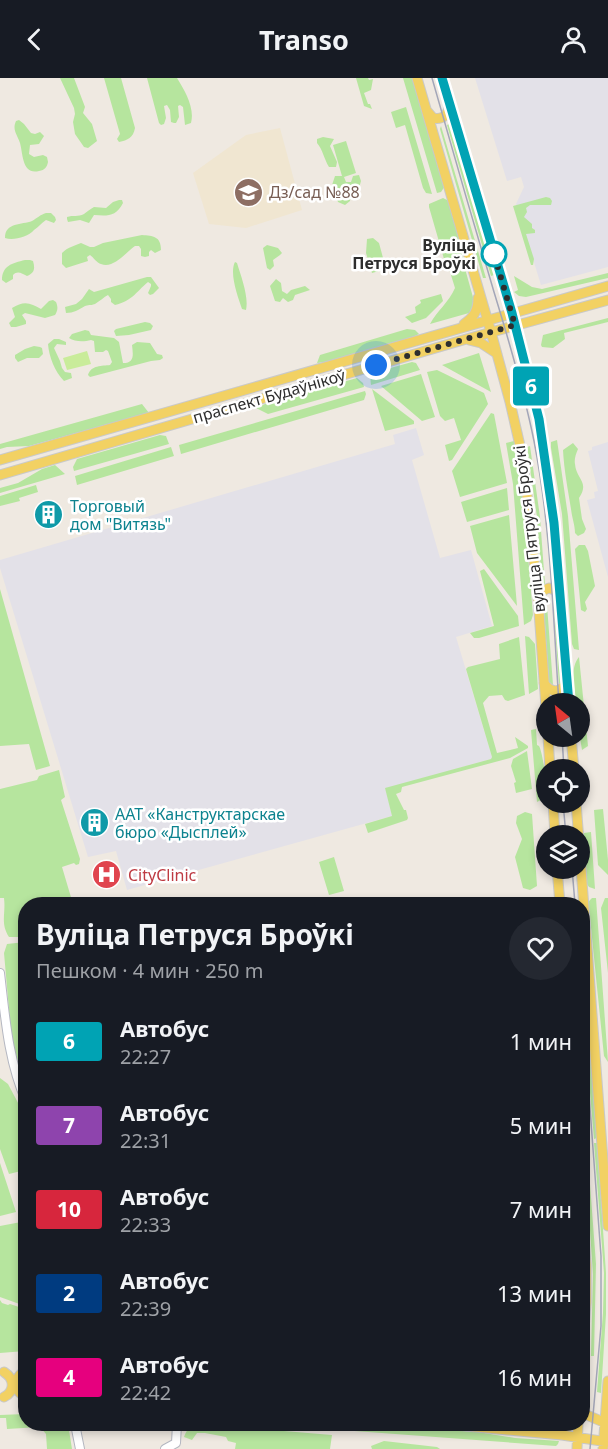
<!DOCTYPE html>
<html lang="ru">
<meta charset="utf-8">
<style>
:root{--surface:#171b24;--page:#242831;--text:#f1f3f6;--muted:#9ea1a6}
body{margin:0;font-family:"Noto Sans",sans-serif;background:var(--page);color:var(--text);height:100vh;display:flex;flex-direction:column;font-size:22px;white-space:nowrap}
*{box-sizing:border-box;margin:0}
p{font-size:20px;color:var(--muted)}
.icon{flex:none;width:33px;height:33px;fill:none;stroke:currentColor;stroke-width:2;stroke-linecap:round;stroke-linejoin:round}
.map{position:relative;flex:1;overflow:hidden}
.sheet{position:absolute;left:18px;top:819px;width:572px;height:534px;display:flex;flex-direction:column;background:var(--surface);border-radius:24px;box-shadow:0 3px 9px #0003}
.sheet>*{flex:none}
.badge{padding:0 12px;border-radius:4px;font-size:21px;line-height:39px}
.needle{width:39px;rotate:331deg}
.tools{position:absolute;left:536px;top:615px;display:grid;gap:12px}
.tools a{display:grid;place-items:center;width:54px;height:54px;border-radius:50%;background:var(--surface);box-shadow:0 3px 9px #0003;font-size:30px}
.you{position:absolute;width:30px;height:30px;margin:-15px;border:4px solid #fff;border-radius:50%;background:#1a73e8;box-shadow:0 0 0 9px #1a73e833}
.map>.badge{position:absolute;translate:-50% -50%;box-shadow:0 0 0 3px #fff}
.round{display:grid;place-items:center;flex:none;width:63px;height:63px;border-radius:32px;background:var(--page)}
.summary{display:flex;align-items:center;justify-content:space-between;height:102px;padding:0 18px}
h1{font-size:28px;font-weight:700;line-height:45px}
ul{padding:0;list-style:none}
li{display:flex;align-items:center;gap:18px;height:84px;padding:0 18px}
li div{flex:1}
li b{display:block;font-size:22px}
li em{font-style:normal}
li .badge{min-width:66px;font-weight:700;text-align:center}
header{display:flex;justify-content:space-between;align-items:center;height:78px;padding:0 18px;background:var(--surface);font-size:27px;font-weight:700}
.map>svg:first-child{display:block}
</style>
<header><svg class="icon" aria-label="back" viewBox="0 0 24 24"><path d="M15 5l-7 7 7 7"/></svg>Transo<svg class="icon" aria-label="person" viewBox="0 0 24 24"><circle cx="12" cy="8" r="4"/><path d="M4 21q1-7 8-7t8 7"/></svg></header>
<div class="map">
<svg width="608" height="1371" viewBox="0 0 608 1371">
<rect width="100%" height="100%" fill="#efe9e1"/>
<!-- industrial -->
<path fill="#e3e1e8" d="M 475,0 L 608,0 L 608,189 L 541,207 L 516,126 L 524,109 L 521,99 L 507,103 Z
M 416,350 L 424,377 L 412,382 L 440,480 L 471,472 L 492,548 L 456,559 L 492,679 L 491,681 L 386,711 L 392,738 L 127,812 L 116,773 L 88,779 L 0,490 L 0,482 L 395,366 L 393,357 Z
M 608,364 L 608,499 L 587,422 L 595,420 L 594,414 L 598,413 L 588,373 L 592,372 L 592,369 Z"/>
<!-- education -->
<path fill="#f0e6d1" d="M 280,50 L 302,132 L 246,150 L 209,146 L 193,95 L 246,57 Z"/>
<!-- green -->
<path fill="#b6e59e" d="M 60,0 L 74,0 L 85,29 L 83,35 L 92,46 L 97,63 L 88,70 L 84,69 L 75,56 L 73,44 L 75,36 L 74,30 Z
M 104,0 L 121,0 L 135,50 C 133,60 128,62 119,64 L 117,61 L 120,56 Z
M 147,0 L 177,0 C 185,13 195,30 191,45 L 185,47 L 183,29 L 180,27 L 178,28 L 179,39 L 176,45 L 174,45 L 171,44 L 170,32 L 167,27 L 164,28 L 166,40 L 164,46 L 161,47 L 159,45 Z
M 356,0 L 368,0 L 369,2 L 373,1 L 371,12 L 364,15 L 368,26 L 370,26 L 372,31 L 364,28 Z
M 403,0 L 414,0 L 445,108 L 441,114 L 437,115 Z
M 406,29 L 432,116 L 426,115 L 423,110 L 405,47 L 396,50 L 391,34 Z
M 19,42 L 24,46 L 31,55 L 35,56 L 40,54 L 44,58 L 39,66 L 30,67 L 29,76 L 34,79 L 43,77 L 47,79 L 48,84 C 47,89 45,92 39,93 C 22,97 23,76 20,65 C 17,56 12,52 16,43 Z
M 449,46 L 450,48 L 494,197 L 491,198 L 447,47 Z
M 441,48 L 486,200 L 483,200 L 440,51 Z
M 323,59 L 334,61 L 330,68 L 337,84 L 336,89 L 329,89 C 324,81 323,72 317,65 L 317,61 Z
M 346,63 L 356,95 L 344,99 L 346,104 L 351,104 L 353,98 L 359,97 L 361,103 L 359,110 L 351,115 L 350,123 L 345,127 L 338,124 L 332,107 L 335,98 L 342,98 L 333,67 Z
M 546,119 L 550,120 L 552,123 L 551,127 L 530,127 L 526,130 L 527,134 L 524,139 L 532,146 L 532,150 L 535,152 L 535,155 L 526,156 L 534,181 L 533,187 L 531,187 L 513,128 Z
M 443,120 L 449,123 L 459,157 L 464,187 L 476,230 L 471,240 L 469,235 L 430,246 C 437,233 449,224 455,210 L 446,181 L 444,181 L 429,129 L 429,126 Z
M 119,122 L 122,122 L 123,125 C 116,139 107,138 94,137 L 89,145 L 80,142 L 68,144 L 67,141 L 67,139 C 73,137 78,139 84,136 C 87,134 90,131 94,129 L 106,130 L 113,124 Z
M 46,135 L 51,135 L 55,139 L 56,142 L 54,145 L 46,142 C 41,145 39,149 34,152 C 28,159 13,163 5,160 C 5,144 22,147 32,143 C 37,140 40,137 46,135 Z
M 142,157 C 153,158 161,158 161,172 L 155,175 L 151,172 L 149,174 L 149,178 L 145,179 L 141,178 L 141,171 L 139,168 L 135,168 C 126,174 114,191 101,186 C 97,185 93,179 90,177 L 87,179 L 88,183 L 66,190 L 62,186 L 62,175 C 68,169 74,168 81,165 L 90,169 L 94,169 L 103,165 Z
M 373,160 L 379,165 L 386,191 L 372,195 L 366,175 L 367,161 Z
M 267,167 L 278,170 L 282,175 L 280,177 L 273,182 L 274,188 L 270,192 L 267,190 L 263,170 Z
M 25,182 L 30,182 L 33,183 C 35,190 35,195 27,198 C 22,196 18,192 13,197 L 13,201 L 6,205 L 2,202 C 2,188 12,185 25,182 Z
M 235,184 L 237,185 C 241,198 249,219 246,232 L 242,231 C 238,219 229,195 235,184 Z
M 608,195 L 608,200 L 526,219 L 519,218 L 514,214 L 518,212 L 514,198 L 532,209 L 542,211 Z
M 147,199 L 151,199 L 159,210 L 153,216 L 150,217 L 148,215 L 151,208 L 151,206 L 148,204 C 135,215 132,223 115,227 L 111,224 L 111,221 L 108,217 C 104,219 100,223 95,226 C 89,228 91,226 85,228 C 78,232 74,235 66,235 L 65,229 L 76,226 L 82,221 L 89,211 L 94,214 Z
M 276,201 L 281,205 L 282,213 L 287,216 L 291,212 L 305,208 L 310,212 L 295,217 L 293,222 L 288,224 L 283,220 L 280,224 L 275,223 L 270,208 Z
M 441,216 L 443,223 L 426,240 L 412,245 L 405,239 L 416,235 L 415,229 L 421,225 L 420,222 Z
M 53,222 L 56,224 C 58,229 58,232 55,237 L 45,240 L 25,235 L 22,237 L 26,243 L 26,246 L 16,249 L 11,249 L 9,245 L 15,239 L 12,230 C 24,222 31,225 41,231 L 49,223 Z
M 608,240 L 608,244 L 564,255 L 565,261 L 553,270 L 542,269 L 541,267 L 543,257 Z
M 145,244 L 150,245 L 153,248 L 151,252 L 129,257 L 116,258 L 114,253 L 116,251 Z
M 407,251 L 415,252 L 419,256 C 391,270 347,281 317,285 L 320,277 Z
M 85,252 L 89,253 L 91,257 L 114,260 L 119,264 L 123,285 C 135,285 133,276 132,267 L 137,264 L 150,265 L 157,276 L 162,277 L 163,280 L 160,282 L 151,283 L 90,299 L 88,297 C 91,287 102,288 110,287 L 112,284 L 108,273 L 106,272 L 103,274 L 95,274 L 94,263 L 91,262 C 84,264 75,264 69,260 L 72,256 Z
M 54,261 L 59,261 L 66,264 L 66,267 L 57,266 L 54,270 L 60,283 L 62,290 L 65,294 L 71,295 L 72,300 L 64,303 C 55,294 49,279 48,266 Z
M 34,268 L 40,269 L 42,270 L 43,276 L 39,280 L 27,280 L 18,284 L 15,280 L 15,277 L 25,271 Z
M 479,275 L 491,314 L 442,287 Z
M 412,284 L 416,285 L 420,292 L 371,307 C 370,300 370,297 376,294 Z
M 437,292 L 484,315 L 488,326 L 452,382 L 449,383 L 445,367 L 461,362 L 454,340 L 445,343 L 440,338 L 427,294 Z
M 421,296 L 435,339 L 422,343 L 381,308 Z
M 357,300 L 363,305 L 364,309 L 268,336 L 256,330 L 265,326 Z
M 372,311 L 414,343 L 414,346 L 385,353 Z
M 365,313 L 366,316 L 364,322 L 181,376 L 179,367 Z
M 142,326 L 149,335 L 29,368 L 7,369 L 0,371 L 0,366 Z
M 491,335 L 494,336 L 507,405 L 460,419 L 452,393 Z
M 160,357 L 166,358 L 169,366 L 74,393 L 73,389 L 77,381 Z
M 557,362 L 568,438 L 579,572 L 574,571 L 572,566 L 562,436 L 551,370 L 551,364 Z
M 514,363 L 522,405 L 533,537 L 531,543 L 524,547 L 513,406 L 506,365 Z
M 573,365 L 578,371 C 576,376 574,381 575,386 C 576,401 590,404 579,420 L 582,441 L 586,451 L 584,455 L 578,458 L 575,455 C 575,447 572,440 571,431 C 568,412 564,392 563,372 Z
M 537,367 L 539,367 L 549,438 L 555,508 L 552,507 L 547,438 Z
M 530,368 L 540,439 L 545,507 L 542,509 L 537,439 L 527,369 Z
M 171,369 L 174,378 L 77,407 L 75,398 Z
M 55,387 L 65,396 L 0,415 L 0,410 L 18,405 L 42,391 Z
M 36,407 L 38,414 L 19,420 L 20,423 L 0,428 L 0,418 Z
M 507,410 L 509,432 L 467,444 L 461,424 Z
M 509,437 L 517,528 L 477,475 L 470,448 Z
M 579,467 L 585,467 L 588,473 L 595,508 L 585,524 L 587,531 L 585,534 L 581,532 L 575,471 Z
M 484,491 L 518,538 L 519,548 L 479,560 L 474,560 L 470,555 L 494,548 L 480,493 Z
M 0,511 L 50,688 L 36,692 L 29,666 L 0,668 Z
M 546,514 L 553,607 L 549,604 L 543,517 Z
M 553,515 L 556,517 L 563,603 L 559,607 Z
M 525,558 L 529,559 L 535,566 L 538,611 L 529,616 Z
M 519,559 L 525,617 L 508,623 L 505,622 L 502,617 L 489,618 L 483,625 L 497,675 L 518,670 L 515,659 L 528,668 L 528,670 L 510,680 L 402,709 L 401,714 L 396,716 L 404,732 L 406,732 L 408,740 L 407,742 L 368,755 L 365,746 L 392,738 L 385,710 L 491,681 L 492,679 L 466,591 L 468,589 L 500,581 L 499,566 Z
M 579,579 L 588,668 L 582,672 L 579,654 L 579,626 L 576,625 C 575,611 569,591 579,579 Z
M 536,651 L 537,667 L 539,668 C 543,675 548,711 545,718 C 543,722 541,722 537,724 L 531,652 Z
M 527,673 L 532,711 L 516,715 L 514,705 L 516,704 L 511,688 L 513,681 Z
M 59,692 L 65,719 L 61,722 L 80,781 L 79,786 L 76,787 L 74,785 L 62,789 L 73,826 L 26,826 L 25,859 L 9,859 C 0,845 6,836 4,820 L 0,820 L 0,711 L 37,702 L 39,698 Z
M 603,731 L 608,782 L 608,797 L 598,787 L 594,732 Z
M 525,734 L 532,736 L 537,808 L 530,812 L 523,810 L 515,779 L 522,761 L 516,745 L 517,738 Z
M 591,754 L 595,811 L 589,809 L 587,806 L 584,755 Z
M 334,779 L 344,813 L 329,817 L 319,784 Z
M 592,820 L 596,820 L 608,984 L 604,978 L 589,830 L 589,823 Z
M 605,820 L 608,820 L 608,895 L 601,830 Z
M 25,864 L 25,1011 L 21,998 L 11,954 L 4,875 L 7,866 Z
M 582,875 L 583,877 L 597,1060 L 594,1061 C 589,999 582,937 582,875 Z
M 0,1000 L 8,1006 L 25,1038 L 25,1045 L 23,1044 L 26,1047 L 25,1106 L 21,1093 L 9,1096 L 0,1071 Z
M 594,1065 L 597,1065 L 606,1195 L 606,1236 L 601,1315 L 597,1314 L 603,1235 L 604,1195 Z
M 584,1066 L 587,1066 L 596,1186 L 594,1278 L 591,1278 L 593,1196 Z
M 0,1085 L 16,1134 L 0,1138 Z
M 21,1144 L 25,1160 L 25,1228 L 0,1219 L 0,1148 Z
M 0,1222 L 2,1225 L 8,1227 L 10,1226 L 25,1231 L 25,1273 L 0,1275 Z
M 25,1336 L 26,1346 L 68,1346 L 72,1371 L 47,1371 L 46,1356 L 40,1349 L 7,1351 L 6,1340 L 0,1340 L 0,1337 Z
M 202,1346 L 332,1357 L 330,1371 L 235,1371 L 236,1365 L 228,1363 L 226,1359 L 205,1355 L 197,1355 L 192,1362 L 184,1359 C 187,1350 192,1347 202,1346 Z
M 255,1346 L 334,1346 L 333,1350 L 331,1351 Z
M 340,1346 L 357,1346 L 478,1354 L 515,1360 L 559,1363 L 558,1366 L 556,1368 L 341,1352 L 339,1349 Z
M 384,1363 L 437,1369 L 440,1371 L 372,1371 L 371,1368 Z"/>
<!-- pitch -->
<path fill="#c9ec9a" d="M 87,273 L 91,286 L 67,292 L 63,280 Z"/>
<g fill="none" stroke-linecap="round" stroke-linejoin="round">
<defs>
<path id="minor" d="M 0,895 C 5,937 8,983 26,1023
M 75,1346 L 80,1371
M 165,1371 L 176,1365 L 177,1346"/>
<path id="major" d="M 417,0 L 491,254 L 510,324 L 521,372 L 526,408 L 538,520 L 546,629
M 442,0 L 512,235 L 539,341 L 554,445 L 569,626
M 427,33 L 433,40 C 442,42 449,37 449,28
M 464,246 C 474,239 478,233 478,220
M 469,262 L 481,265 L 496,275
M 0,382 L 608,208
M 0,397 L 463,262 L 608,222
M 538,519 L 542,513 L 549,510 L 557,513 L 560,518
M 544,605 C 551,616 562,615 567,603
M 548,658 L 550,692
M 571,658 L 574,692
M 557,692 L 562,690 L 569,692
M 553,724 L 555,758
M 576,724 L 608,1148
M 557,790 L 560,826
M 582,1124 L 586,1187 L 586,1224 L 582,1280
M 23,1294 C 13,1302 14,1312 24,1318
M 4,1319 C 15,1313 15,1301 4,1294
M 582,1335 L 608,1346
M 445,1346 L 562,1357 L 608,1364
M 577,1371 L 578,1346
M 603,1371 L 608,1303"/>
</defs>
<!-- minor casing -->
<use href="#minor" stroke="#b4b7c1" stroke-width="10"/>
<!-- major casing -->
<use href="#major" stroke="#c9c9c9" stroke-width="11"/>
<!-- minor -->
<use href="#minor" stroke="#fff" stroke-width="8"/>
<!-- major -->
<use href="#major" stroke="#f2d163" stroke-width="9"/>
<!-- tram -->
<path stroke="#a3a6b8" stroke-width="1.5" d="M 432,0 C 452,71 473,143 494,214 C 509,263 524,313 534,363 C 551,449 553,538 559,626
M 562,658 L 564,692
M 563,724 L 566,758
M 572,790 L 575,826
M 582,923 L 601,1178 L 601,1248 L 590,1371"/>
</g>
<g fill="none" stroke-linecap="round" stroke-linejoin="round">
<defs>
<path id="line" d="M 442,0 L 512,235 L 539,341 L 554,445 L 569,626"/>
</defs>
<!-- line casing -->
<use href="#line" stroke="#fff" stroke-width="14"/>
<!-- line -->
<use href="#line" stroke="#00a3b4" stroke-width="9"/>
<!-- walk -->
<path stroke="#2e2e2e" stroke-width="6" stroke-dasharray="0 10.8" d="M 376,287 L 515,247 L 494,176"/>
</g>
<!-- icons -->
<defs>
<symbol id="school-disc" viewBox="-11 -11 22 22"><circle r="9.5" fill="#8d6e63" stroke="#fff"/><path d="M0-5L7-2L0 1L-7-2ZM-4 1L0 2.5L4 1V4Q0 6-4 4Z" fill="#fff"/></symbol>
<symbol id="building-disc" viewBox="-11 -11 22 22"><circle r="9.5" fill="#0f9aa8" stroke="#fff"/><path d="M-4-6H4V6H1V3H-1V6H-4ZM-2.5-4.3h1.7v1.8h-1.7ZM.8-4.3h1.7v1.8H.8ZM-2.5-1h1.7V.8h-1.7ZM.8-1h1.7V.8H.8Z" fill="#fff"/></symbol>
<symbol id="hospital-disc" viewBox="-11 -11 22 22"><circle r="9.5" fill="#e0444e" stroke="#fff"/><path d="M-5-5h3v3.5h4V-5h3V5h-3V1.5h-4V5h-3Z" fill="#fff"/></symbol>
</defs>
<g fill-rule="evenodd">
<use href="#school-disc" x="232" y="98" width="33" height="33"/>
<use href="#building-disc" x="32" y="420" width="33" height="33"/>
<use href="#building-disc" x="78" y="728" width="33" height="33"/>
<use href="#hospital-disc" x="90" y="780" width="33" height="33"/>
</g>
<!-- markers -->
<circle fill="#fff" stroke="#00a3b4" stroke-width="3" cx="494" cy="176" r="12"/>
<g text-anchor="middle" stroke-width="5" stroke-linejoin="round" paint-order="stroke">
<!-- education labels -->
<g font-size="16" fill="#785e54" stroke="#fff" text-anchor="start">
<text x="269" y="120">Дз/сад №88</text>
</g>
<!-- stop labels -->
<g font-size="16" font-weight="bold" fill="#2e2e2e" stroke="#fff" text-anchor="end">
<text x="476" y="173">Вуліца<tspan x="476" dy="18">Петруся Броўкі</tspan></text>
</g>
<!-- street labels -->
<g font-size="16" fill="#2e2e2e" stroke="#fff">
<text transform="translate(269 318) rotate(-16)" y="6">праспект Будаўнікоў</text>
<text transform="translate(529 451) rotate(-97)" y="6">вуліца Пятруся Броўкі</text>
</g>
<!-- culture labels -->
<g font-size="16" fill="#0d838f" stroke="#fff" text-anchor="start">
<text x="70" y="434">Торговый<tspan x="70" dy="18">дом "Витязь"</tspan></text>
<text x="115" y="742">ААТ «Канструктарскае<tspan x="115" dy="18">бюро «Дысплей»</tspan></text>
</g>
<!-- health labels -->
<g font-size="16" fill="#be3a42" stroke="#fff" text-anchor="start">
<text x="128" y="803">CityClinic</text>
</g>
</g>
</svg>
<div class="tools">
<a><svg class="needle" viewBox="-14 -14 28 28"><path d="M0-13l5 13h-10z" fill="#e53935"/><path d="M0 13l5-13h-10z" fill="#9ea1a6"/></svg></a>
<a><svg class="icon" aria-label="locate" viewBox="0 0 24 24"><circle cx="12" cy="12" r="6"/><path d="M12 2v4M12 18v4M2 12h4M18 12h4"/></svg></a>
<a><svg class="icon" aria-label="layers" viewBox="0 0 24 24"><path d="M12 4l9 5-9 5-9-5zM3 14l9 5 9-5"/></svg></a>
</div>
<div class="you" style="left:376px;top:287px"></div>
<b class="badge" style="left:531px;top:308px;background:#00a3b4;color:#fff">6</b>
<section class="sheet">
<div class="summary"><div><h1>Вуліца Петруся Броўкі</h1><p>Пешком · 4 мин · 250 m</p></div><a class="round"><svg class="icon" aria-label="heart" viewBox="0 0 24 24"><path d="M12 20l-8-8c-3-5 5-10 8-4 3-6 11-1 8 4z"/></svg></a></div>
<ul>
<li><span class="badge" style="background:#00a3b4;color:#fff">6</span><div><b>Автобус</b><p>22:27</p></div><em>1 мин</em></li>
<li><span class="badge" style="background:#8e44ad;color:#fff">7</span><div><b>Автобус</b><p>22:31</p></div><em>5 мин</em></li>
<li><span class="badge" style="background:#d7263d;color:#fff">10</span><div><b>Автобус</b><p>22:33</p></div><em>7 мин</em></li>
<li><span class="badge" style="background:#003b80;color:#fff">2</span><div><b>Автобус</b><p>22:39</p></div><em>13 мин</em></li>
<li><span class="badge" style="background:#e6007e;color:#fff">4</span><div><b>Автобус</b><p>22:42</p></div><em>16 мин</em></li>
</ul>
</section>
</div>
